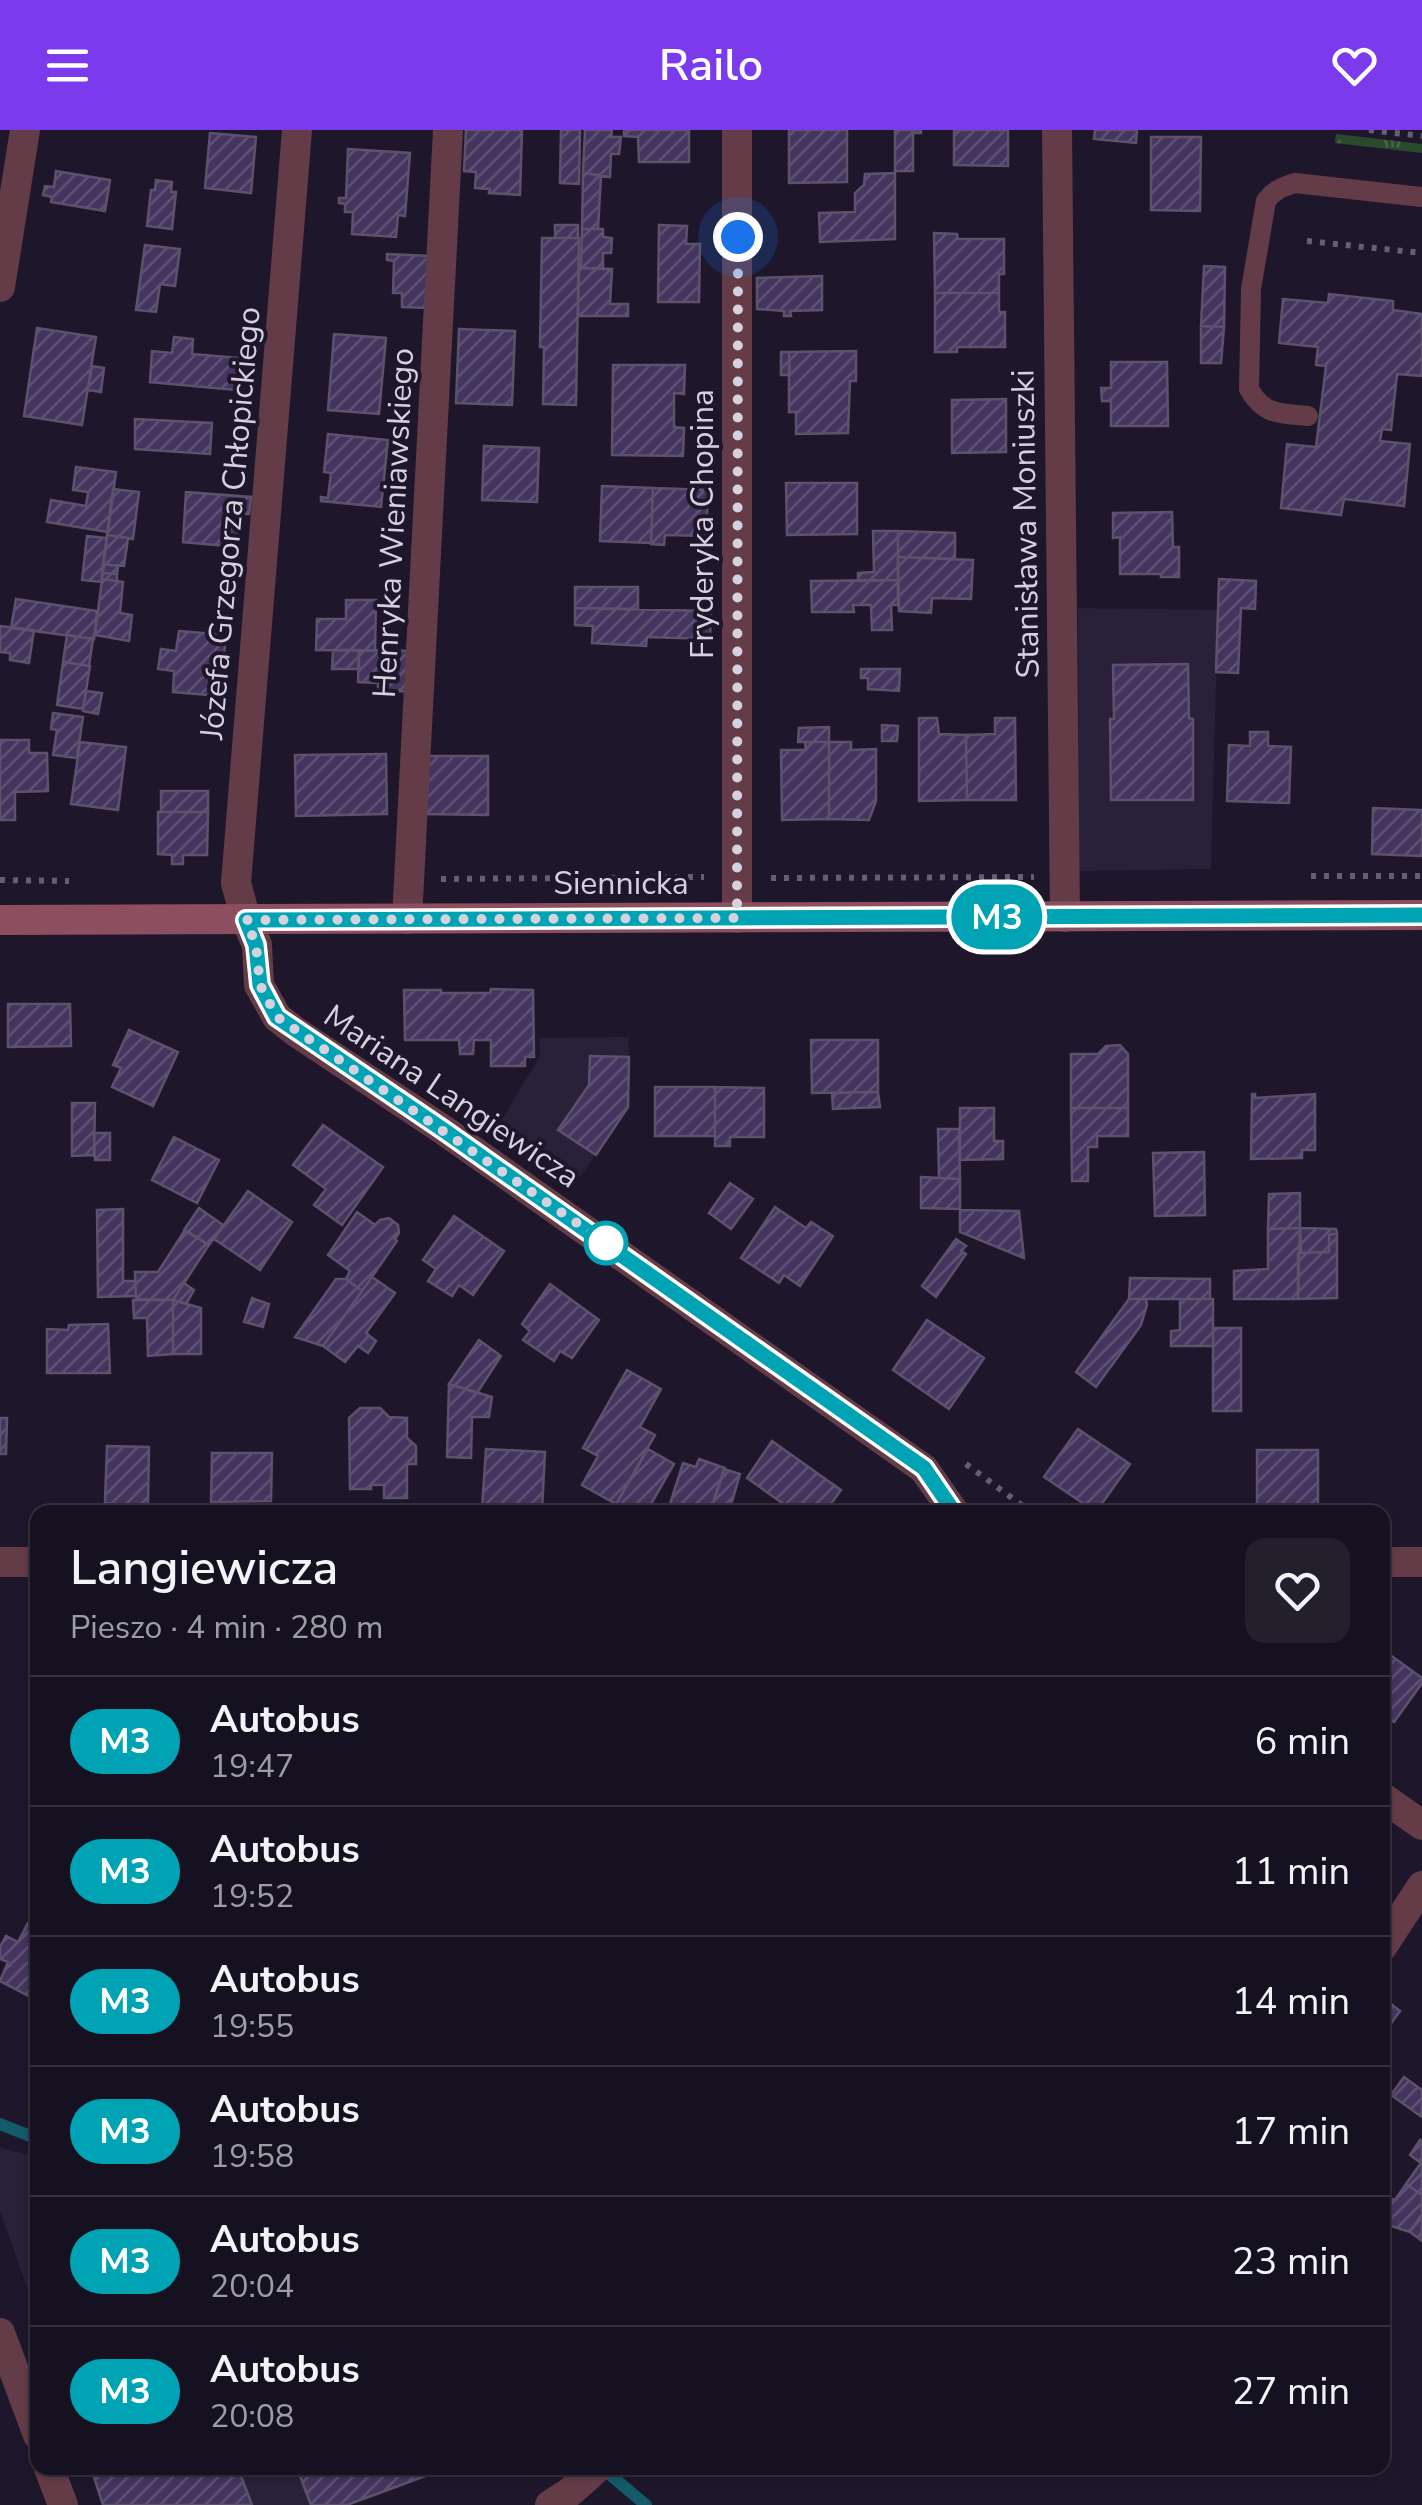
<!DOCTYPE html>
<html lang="pl">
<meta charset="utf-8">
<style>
:root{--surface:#161120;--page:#231f2d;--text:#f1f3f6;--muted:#9e9da5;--line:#35313e;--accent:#7c3aed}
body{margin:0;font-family:"Nunito Sans",sans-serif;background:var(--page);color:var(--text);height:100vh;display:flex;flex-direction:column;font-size:38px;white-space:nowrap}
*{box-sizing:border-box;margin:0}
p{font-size:32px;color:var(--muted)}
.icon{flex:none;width:55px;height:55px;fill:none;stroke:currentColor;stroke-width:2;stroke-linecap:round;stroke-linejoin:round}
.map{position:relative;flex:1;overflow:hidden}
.panel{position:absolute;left:30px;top:1375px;width:1360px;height:970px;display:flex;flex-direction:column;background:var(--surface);border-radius:20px;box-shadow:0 2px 8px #0004,0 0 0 2px var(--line)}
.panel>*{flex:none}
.badge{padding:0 20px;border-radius:32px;font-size:35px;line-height:65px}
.you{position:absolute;width:50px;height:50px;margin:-25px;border:8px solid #fff;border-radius:50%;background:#1a73e8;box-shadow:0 0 0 15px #1a73e833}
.map>.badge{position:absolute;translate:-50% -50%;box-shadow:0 0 0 5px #fff}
.round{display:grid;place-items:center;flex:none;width:105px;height:105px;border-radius:20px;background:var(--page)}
.overview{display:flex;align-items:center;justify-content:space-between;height:170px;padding:0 40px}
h1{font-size:48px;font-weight:600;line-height:75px}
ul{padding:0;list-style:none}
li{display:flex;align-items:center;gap:30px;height:130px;padding:0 40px;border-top:2px solid var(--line)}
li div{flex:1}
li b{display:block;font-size:38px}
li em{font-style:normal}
li .badge{min-width:110px;font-weight:700;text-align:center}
header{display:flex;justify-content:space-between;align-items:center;height:130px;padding:0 40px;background:var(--accent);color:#fff;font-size:45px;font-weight:600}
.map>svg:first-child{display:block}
</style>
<header><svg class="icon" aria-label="menu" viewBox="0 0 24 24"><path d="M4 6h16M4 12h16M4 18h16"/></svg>Railo<svg class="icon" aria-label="heart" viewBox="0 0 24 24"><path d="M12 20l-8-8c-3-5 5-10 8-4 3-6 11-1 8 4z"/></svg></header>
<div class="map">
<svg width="1422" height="2375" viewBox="0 0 1422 2375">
<defs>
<pattern id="grass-tufts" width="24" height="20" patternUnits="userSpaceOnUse" patternTransform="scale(2.5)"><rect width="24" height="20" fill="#294a2b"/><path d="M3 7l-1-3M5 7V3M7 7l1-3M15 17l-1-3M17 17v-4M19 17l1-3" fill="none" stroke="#476349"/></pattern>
<pattern id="building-hatch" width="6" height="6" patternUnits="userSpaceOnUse" patternTransform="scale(2.5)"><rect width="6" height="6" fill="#44355e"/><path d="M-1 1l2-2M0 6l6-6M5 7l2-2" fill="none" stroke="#5e5175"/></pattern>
</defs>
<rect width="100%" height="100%" fill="#1e172b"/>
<!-- built -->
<path fill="#292039" d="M 1078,478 L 1218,480 L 1211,739 L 1079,741 Z
M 629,907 L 628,977 L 580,1047 L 501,991 L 540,926 L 539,908 Z
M 0,2018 L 37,2027 L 38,2170 L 32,2171 L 0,2081 Z
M 91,2338 L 449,2338 L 347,2375 L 103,2375 Z"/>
<!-- grass -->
<path fill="url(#grass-tufts)" d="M 1336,4 L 1422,14 L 1422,23 L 1335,13 Z"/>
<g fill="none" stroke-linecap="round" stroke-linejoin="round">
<!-- stream -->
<path stroke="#145b69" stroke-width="12" d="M 0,1994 L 38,2009
M 602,2338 L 646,2375"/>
</g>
<!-- building -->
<path fill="url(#building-hatch)" stroke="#5b536c" stroke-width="2.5" d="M 466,0 L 522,0 L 520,65 L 489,63 L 490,59 L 475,58 L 476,42 L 464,41 Z
M 561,0 L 580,0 L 579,54 L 560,53 Z
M 585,0 L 612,0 L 611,7 L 621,7 L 619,24 L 611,24 L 610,47 L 583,43 Z
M 624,0 L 689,0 L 689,32 L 639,32 L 638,7 L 624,6 Z
M 789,0 L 847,0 L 847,52 L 789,53 Z
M 895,0 L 921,0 L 921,3 L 913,3 L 913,41 L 895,41 Z
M 954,0 L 1008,0 L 1008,36 L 954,35 Z
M 1095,0 L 1137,0 L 1136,13 L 1094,9 Z
M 210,3 L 256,7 L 251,63 L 205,58 Z
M 1151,7 L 1201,7 L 1200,81 L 1151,80 Z
M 348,19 L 410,23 L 405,86 L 398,85 L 396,107 L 352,104 L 353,82 L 345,82 L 345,74 L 339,73 L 339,68 L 346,68 Z
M 56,41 L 110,50 L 105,81 L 51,72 L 52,67 L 43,65 L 45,56 L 54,57 Z
M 583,43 L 601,45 L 598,99 L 582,99 Z
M 895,43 L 895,109 L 820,112 L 819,83 L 855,82 L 855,63 L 864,55 L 865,44 Z
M 156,50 L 172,52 L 171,62 L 176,62 L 172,99 L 147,96 L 151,60 L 155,60 Z
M 555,95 L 578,95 L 578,108 L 555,108 Z
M 659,95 L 687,96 L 686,114 L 700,114 L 699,172 L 658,172 Z
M 582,99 L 603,99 L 603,107 L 612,108 L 611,123 L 603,123 L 603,139 L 581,138 Z
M 934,103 L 957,104 L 958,109 L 1004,109 L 1004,144 L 999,144 L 999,163 L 935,163 Z
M 542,108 L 579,108 L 576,275 L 543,274 L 544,217 L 540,217 Z
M 145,115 L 180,119 L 175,156 L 160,154 L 156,182 L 136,180 Z
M 387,124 L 429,126 L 428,178 L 402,177 L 402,163 L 393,163 L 394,131 L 387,130 Z
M 1204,136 L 1225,137 L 1224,197 L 1201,196 Z
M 579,138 L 612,139 L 610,174 L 628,174 L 628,186 L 578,186 Z
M 822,146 L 822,180 L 790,181 L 791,186 L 784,186 L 784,181 L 757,179 L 757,148 Z
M 935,163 L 999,163 L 999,182 L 1005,182 L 1005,217 L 957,217 L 957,222 L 935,222 Z
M 1329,164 L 1393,171 L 1393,180 L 1422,184 L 1422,246 L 1397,244 L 1391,300 L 1382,299 L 1380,311 L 1410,314 L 1404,376 L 1344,369 L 1341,385 L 1281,378 L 1287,314 L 1316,317 L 1326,236 L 1316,235 L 1318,217 L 1279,213 L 1283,169 L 1328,173 Z
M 1201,196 L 1224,197 L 1221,233 L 1201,233 Z
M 37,198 L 96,207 L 82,295 L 24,286 Z
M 459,199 L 515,201 L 512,275 L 456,273 Z
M 334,204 L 386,208 L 379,284 L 328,280 Z
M 174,207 L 193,209 L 192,224 L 238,228 L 235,260 L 150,252 L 152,221 L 172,223 Z
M 856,221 L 856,251 L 850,251 L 848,303 L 796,304 L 796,282 L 789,282 L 789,222 Z
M 781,222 L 789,222 L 790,245 L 781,245 Z
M 1111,232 L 1167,232 L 1168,296 L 1111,296 L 1111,271 L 1102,271 L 1101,258 L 1111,258 Z
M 613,235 L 685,235 L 684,264 L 674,263 L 674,297 L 684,298 L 683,326 L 612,325 Z
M 92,236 L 104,238 L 101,262 L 88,260 Z
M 1006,269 L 1006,322 L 952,323 L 952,270 Z
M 135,289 L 212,293 L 210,324 L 135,319 Z
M 328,304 L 388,310 L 381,377 L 321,371 L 321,367 L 328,368 L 331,343 L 324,342 Z
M 484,316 L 539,318 L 537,372 L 482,370 Z
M 76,337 L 116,342 L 108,402 L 47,392 L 51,370 L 86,376 L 88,362 L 73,360 Z
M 786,353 L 857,353 L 857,404 L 787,405 Z
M 602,356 L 653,358 L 651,413 L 600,411 Z
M 653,358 L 708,360 L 706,406 L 665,405 L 664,415 L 651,414 Z
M 113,359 L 139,362 L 133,409 L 107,405 Z
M 186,362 L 251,367 L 249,384 L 239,384 L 236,417 L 183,412 Z
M 1172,382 L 1173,417 L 1179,417 L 1179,447 L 1161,447 L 1161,444 L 1120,444 L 1120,407 L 1113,408 L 1113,383 Z
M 873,401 L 898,401 L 898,450 L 858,451 L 858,443 L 874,442 Z
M 898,401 L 955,403 L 955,429 L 898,427 Z
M 107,405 L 128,408 L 124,436 L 103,434 Z
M 87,406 L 107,408 L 101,452 L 82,450 Z
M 898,427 L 973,430 L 971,469 L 932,468 L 931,483 L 899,481 Z
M 104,434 L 118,436 L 117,444 L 103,443 Z
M 103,443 L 117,444 L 117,451 L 102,449 Z
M 102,449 L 123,452 L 120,483 L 132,485 L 129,511 L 95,505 Z
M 1219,449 L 1256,451 L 1255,479 L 1241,478 L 1238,543 L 1216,542 Z
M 898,450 L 898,475 L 891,475 L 892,500 L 872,500 L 871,475 L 853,475 L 854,482 L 812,482 L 811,451 Z
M 575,457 L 638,457 L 638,479 L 575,478 Z
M 16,469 L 97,481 L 94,509 L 11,498 Z
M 346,470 L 376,470 L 375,521 L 316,520 L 317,489 L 346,489 Z
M 575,478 L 711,481 L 710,509 L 647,507 L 646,516 L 592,513 L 593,496 L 575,495 Z
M 0,496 L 34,500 L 29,533 L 10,530 L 10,523 L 0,522 Z
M 179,501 L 226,505 L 220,566 L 173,562 L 174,541 L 158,539 L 161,519 L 176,521 Z
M 67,505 L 93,509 L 89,536 L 63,532 Z
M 333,520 L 359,520 L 359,539 L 332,539 Z
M 359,520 L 410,521 L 409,561 L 378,562 L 378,553 L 358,552 Z
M 63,532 L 90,536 L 83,579 L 57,575 Z
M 1188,534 L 1189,588 L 1193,589 L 1193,670 L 1111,670 L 1110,589 L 1114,589 L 1113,535 Z
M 861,539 L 900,539 L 899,561 L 868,559 L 868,548 L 861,548 Z
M 86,561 L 102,563 L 98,584 L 83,581 Z
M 53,583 L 83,587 L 77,628 L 53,625 L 57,600 L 51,599 Z
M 919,588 L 937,588 L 939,604 L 966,605 L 967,670 L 919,671 Z
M 995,588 L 1015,588 L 1016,670 L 967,670 L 966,605 L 995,604 Z
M 882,595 L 898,596 L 897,611 L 882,611 Z
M 829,597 L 829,612 L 798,612 L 799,598 Z
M 1250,602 L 1268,602 L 1268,616 L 1291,617 L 1289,673 L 1227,671 L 1229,615 L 1250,616 Z
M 0,610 L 29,610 L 29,623 L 47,623 L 48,661 L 15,662 L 15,690 L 0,690 Z
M 80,612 L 126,617 L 118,680 L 71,674 Z
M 805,612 L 829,612 L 829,689 L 782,690 L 781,620 L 806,620 Z
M 829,612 L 851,612 L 851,620 L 876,619 L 876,671 L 869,690 L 829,689 Z
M 386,624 L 387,684 L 296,686 L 295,625 Z
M 422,626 L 488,626 L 488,685 L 421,684 Z
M 161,661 L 208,661 L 208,682 L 161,682 Z
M 1373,678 L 1422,680 L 1422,726 L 1372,724 Z
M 158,682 L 208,682 L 207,725 L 183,725 L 183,734 L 172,734 L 172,725 L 158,724 Z
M 491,859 L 533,860 L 534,927 L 525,927 L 525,936 L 491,936 L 491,910 L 474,910 L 473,924 L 460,924 L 459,910 L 405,910 L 404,860 L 441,860 L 441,863 L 490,863 Z
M 8,874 L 70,874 L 71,916 L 8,917 Z
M 129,900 L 178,922 L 153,976 L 112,957 L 121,938 L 113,935 Z
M 811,910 L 878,910 L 878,962 L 812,963 Z
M 1120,915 L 1128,924 L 1128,978 L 1071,978 L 1071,924 L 1098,924 L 1106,916 Z
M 590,926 L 629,927 L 628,977 L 596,1025 L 558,1000 L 589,955 Z
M 655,957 L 715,957 L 715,1006 L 655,1006 Z
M 715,957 L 764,958 L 764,1007 L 730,1007 L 730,1016 L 715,1016 Z
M 878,962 L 880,977 L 833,979 L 832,963 Z
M 1252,964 L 1255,964 L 1255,968 L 1315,964 L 1315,1020 L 1302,1020 L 1302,1028 L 1251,1029 Z
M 72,973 L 95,973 L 94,1025 L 72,1026 Z
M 960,978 L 994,978 L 994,1011 L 1003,1011 L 1003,1029 L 960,1030 Z
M 1071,978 L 1128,978 L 1128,1006 L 1097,1006 L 1097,1017 L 1088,1017 L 1088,1051 L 1072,1051 Z
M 323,995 L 383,1037 L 342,1095 L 314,1075 L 326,1059 L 293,1035 Z
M 938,999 L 959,999 L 960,1049 L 939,1048 Z
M 94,1003 L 110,1003 L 110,1030 L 95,1030 Z
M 174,1007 L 219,1030 L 197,1073 L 152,1050 Z
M 1204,1022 L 1205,1085 L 1155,1086 L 1153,1023 Z
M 921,1047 L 960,1049 L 960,1079 L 921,1078 Z
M 730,1053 L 753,1069 L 731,1099 L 709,1083 Z
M 248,1061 L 292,1092 L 260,1140 L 214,1109 Z
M 1300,1063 L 1300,1098 L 1268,1099 L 1269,1064 Z
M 775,1077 L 806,1098 L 811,1092 L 833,1106 L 800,1156 L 784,1145 L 779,1153 L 741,1128 Z
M 199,1078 L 223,1095 L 209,1115 L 184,1100 Z
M 123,1079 L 123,1151 L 135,1151 L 136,1166 L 98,1167 L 97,1080 Z
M 960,1080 L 1019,1081 L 1024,1128 L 960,1102 Z
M 357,1082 L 375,1095 L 380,1090 L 389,1088 L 398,1095 L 399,1103 L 395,1109 L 397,1111 L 362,1161 L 346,1149 L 350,1141 L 328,1125 Z
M 454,1086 L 504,1121 L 473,1165 L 459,1155 L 452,1166 L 428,1151 L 436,1139 L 423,1130 Z
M 1300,1098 L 1298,1169 L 1234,1169 L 1234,1141 L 1268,1139 L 1268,1099 Z
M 1300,1098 L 1336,1099 L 1337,1103 L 1329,1105 L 1329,1122 L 1301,1123 Z
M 185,1100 L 209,1115 L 173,1170 L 136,1169 L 135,1142 L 158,1142 Z
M 1337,1103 L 1337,1168 L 1298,1169 L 1298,1123 L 1329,1122 L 1329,1105 Z
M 956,1109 L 966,1116 L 961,1121 L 966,1124 L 936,1167 L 922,1156 Z
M 372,1147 L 395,1163 L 366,1203 L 376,1211 L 368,1223 L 358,1216 L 345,1232 L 323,1216 Z
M 1130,1148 L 1210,1149 L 1210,1169 L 1129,1169 Z
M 336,1149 L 346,1149 L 362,1161 L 323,1216 L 295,1207 Z
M 184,1153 L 194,1160 L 186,1174 L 173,1170 Z
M 550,1154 L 599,1190 L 572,1228 L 560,1221 L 554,1231 L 523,1210 L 530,1201 L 522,1194 Z
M 252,1168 L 269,1174 L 263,1197 L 244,1192 Z
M 1129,1169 L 1146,1169 L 1147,1175 L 1141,1195 L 1096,1257 L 1076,1242 Z
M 1180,1169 L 1213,1169 L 1213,1216 L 1171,1216 L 1171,1201 L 1180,1200 Z
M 133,1170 L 173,1170 L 173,1224 L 148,1226 L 147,1188 L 134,1188 Z
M 173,1170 L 201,1178 L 201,1224 L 173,1224 Z
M 927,1190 L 984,1228 L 949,1279 L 893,1240 Z
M 108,1194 L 110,1243 L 47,1243 L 47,1199 L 68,1200 L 69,1195 Z
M 1213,1198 L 1241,1198 L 1241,1281 L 1213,1281 Z
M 479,1210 L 501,1226 L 477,1263 L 449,1254 Z
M 627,1240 L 661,1259 L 640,1297 L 655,1305 L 616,1374 L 582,1355 L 598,1326 L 583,1318 Z
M 449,1254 L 492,1267 L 489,1287 L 472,1287 L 471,1328 L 447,1327 Z
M 360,1278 L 380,1278 L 389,1287 L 407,1288 L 407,1308 L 416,1316 L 416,1334 L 407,1334 L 407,1368 L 384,1368 L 384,1355 L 371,1355 L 371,1359 L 350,1359 L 349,1288 Z
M 0,1288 L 7,1288 L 6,1324 L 0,1324 Z
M 1078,1299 L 1130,1334 L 1096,1382 L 1044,1347 Z
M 772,1311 L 841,1360 L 825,1382 L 790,1382 L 792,1380 L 747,1348 Z
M 107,1316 L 149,1317 L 148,1374 L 135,1374 L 135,1382 L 117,1382 L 116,1374 L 105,1373 Z
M 486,1319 L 545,1322 L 542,1381 L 482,1378 Z
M 648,1319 L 674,1334 L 647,1381 L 613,1380 Z
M 1257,1320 L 1318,1320 L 1318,1377 L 1257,1377 Z
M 212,1323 L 272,1323 L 271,1371 L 211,1372 Z
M 699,1329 L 725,1338 L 710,1382 L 698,1382 L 670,1374 L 683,1333 L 696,1337 Z
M 724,1339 L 740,1344 L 729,1382 L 710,1382 Z
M 1382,1519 L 1422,1548 L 1422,1553 L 1394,1592 L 1382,1584 Z
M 28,1793 L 38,1798 L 38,1871 L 0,1851 L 8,1832 L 0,1829 L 0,1817 L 6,1806 L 18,1812 Z
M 1385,1869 L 1400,1881 L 1387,1899 L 1382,1896 L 1382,1874 Z
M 1404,1947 L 1422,1960 L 1422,1987 L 1391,1965 Z
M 1420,2010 L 1422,2012 L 1422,2065 L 1406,2054 L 1421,2033 L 1410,2025 Z
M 1406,2054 L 1422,2065 L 1422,2084 L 1410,2102 L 1382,2093 L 1382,2066 L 1395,2070 Z
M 1422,2084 L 1422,2111 L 1410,2102 Z
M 91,2338 L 238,2338 L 252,2375 L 103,2375 Z
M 297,2338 L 447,2338 L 347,2375 L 311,2375 Z"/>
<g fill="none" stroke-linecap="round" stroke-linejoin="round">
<!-- path -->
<path stroke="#655f71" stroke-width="6" stroke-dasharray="5 8" stroke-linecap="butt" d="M 1369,0 L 1422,6
M 1307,111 L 1422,123
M 1311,746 L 1422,746
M 771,748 L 1034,747
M 441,749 L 704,747
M 0,750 L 69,751
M 966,1334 L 1031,1382"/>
<!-- lane -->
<path stroke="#643c48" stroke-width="20" d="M 1308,286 C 1281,283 1264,286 1249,259 L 1251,159 L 1266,71 C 1274,60 1282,57 1295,53 L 1422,67"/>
<!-- street -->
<path stroke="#643c48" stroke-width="30" d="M 297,0 L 236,753 L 246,790 L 257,815 L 259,855 L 277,887 L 296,902 L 442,999 L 924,1339 L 954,1382
M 1057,0 L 1065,787
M 0,157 L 25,0
M 737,788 L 737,0
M 407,789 L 448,0
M 0,1432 L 38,1432
M 1382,1432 L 1422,1432
M 1382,1667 L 1422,1695
M 1382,1817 L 1422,1756
M 0,2203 L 38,2305
M 49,2338 L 63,2375
M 550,2375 L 570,2362 L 597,2338"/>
<!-- secondary -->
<path stroke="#8d4e60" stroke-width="30" d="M 0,790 L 1422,785"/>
</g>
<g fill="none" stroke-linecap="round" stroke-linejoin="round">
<defs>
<path id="line" d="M 954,1382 L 924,1338 L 442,999 L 277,887 L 260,855 L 256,815 L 246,790 L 1422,785"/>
</defs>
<!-- line casing -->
<use href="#line" stroke="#fff" stroke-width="22"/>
<!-- line -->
<use href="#line" stroke="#00a3b4" stroke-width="15"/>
<!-- walk -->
<path stroke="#d5d1df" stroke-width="10" stroke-dasharray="0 18" d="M 606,1113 L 277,887 L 260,855 L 256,815 L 246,790 L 737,788 L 738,107"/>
</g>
<!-- markers -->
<circle fill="#fff" stroke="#00a3b4" stroke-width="5" cx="606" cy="1113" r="20"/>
<g text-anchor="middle" stroke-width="8" stroke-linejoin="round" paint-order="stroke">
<!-- street labels -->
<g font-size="32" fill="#d5d1df" stroke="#1e172b">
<text transform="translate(230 393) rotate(-85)" y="11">Józefa Grzegorza Chłopickiego</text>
<text transform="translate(393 393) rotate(-87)" y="11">Henryka Wieniawskiego</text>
<text transform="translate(702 394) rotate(-90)" y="11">Fryderyka Chopina</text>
<text transform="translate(1025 394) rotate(-91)" y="11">Stanisława Moniuszki</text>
<text x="621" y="764">Siennicka</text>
<text transform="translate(452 966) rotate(34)" y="11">Mariana Langiewicza</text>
</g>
</g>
</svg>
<div class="you" style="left:738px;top:107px"></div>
<b class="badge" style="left:997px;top:787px;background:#00a3b4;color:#fff">M3</b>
<section class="panel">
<div class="overview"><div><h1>Langiewicza</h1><p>Pieszo · 4 min · 280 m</p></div><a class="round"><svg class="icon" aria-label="heart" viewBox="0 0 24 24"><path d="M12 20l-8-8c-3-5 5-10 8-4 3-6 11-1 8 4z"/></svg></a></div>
<ul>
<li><span class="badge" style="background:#00a3b4;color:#fff">M3</span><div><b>Autobus</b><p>19:47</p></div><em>6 min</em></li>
<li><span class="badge" style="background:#00a3b4;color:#fff">M3</span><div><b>Autobus</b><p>19:52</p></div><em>11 min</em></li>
<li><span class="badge" style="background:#00a3b4;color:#fff">M3</span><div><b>Autobus</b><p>19:55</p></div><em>14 min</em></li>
<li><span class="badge" style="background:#00a3b4;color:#fff">M3</span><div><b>Autobus</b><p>19:58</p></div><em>17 min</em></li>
<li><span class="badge" style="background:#00a3b4;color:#fff">M3</span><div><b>Autobus</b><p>20:04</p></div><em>23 min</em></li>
<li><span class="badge" style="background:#00a3b4;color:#fff">M3</span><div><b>Autobus</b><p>20:08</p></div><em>27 min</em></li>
</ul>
</section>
</div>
